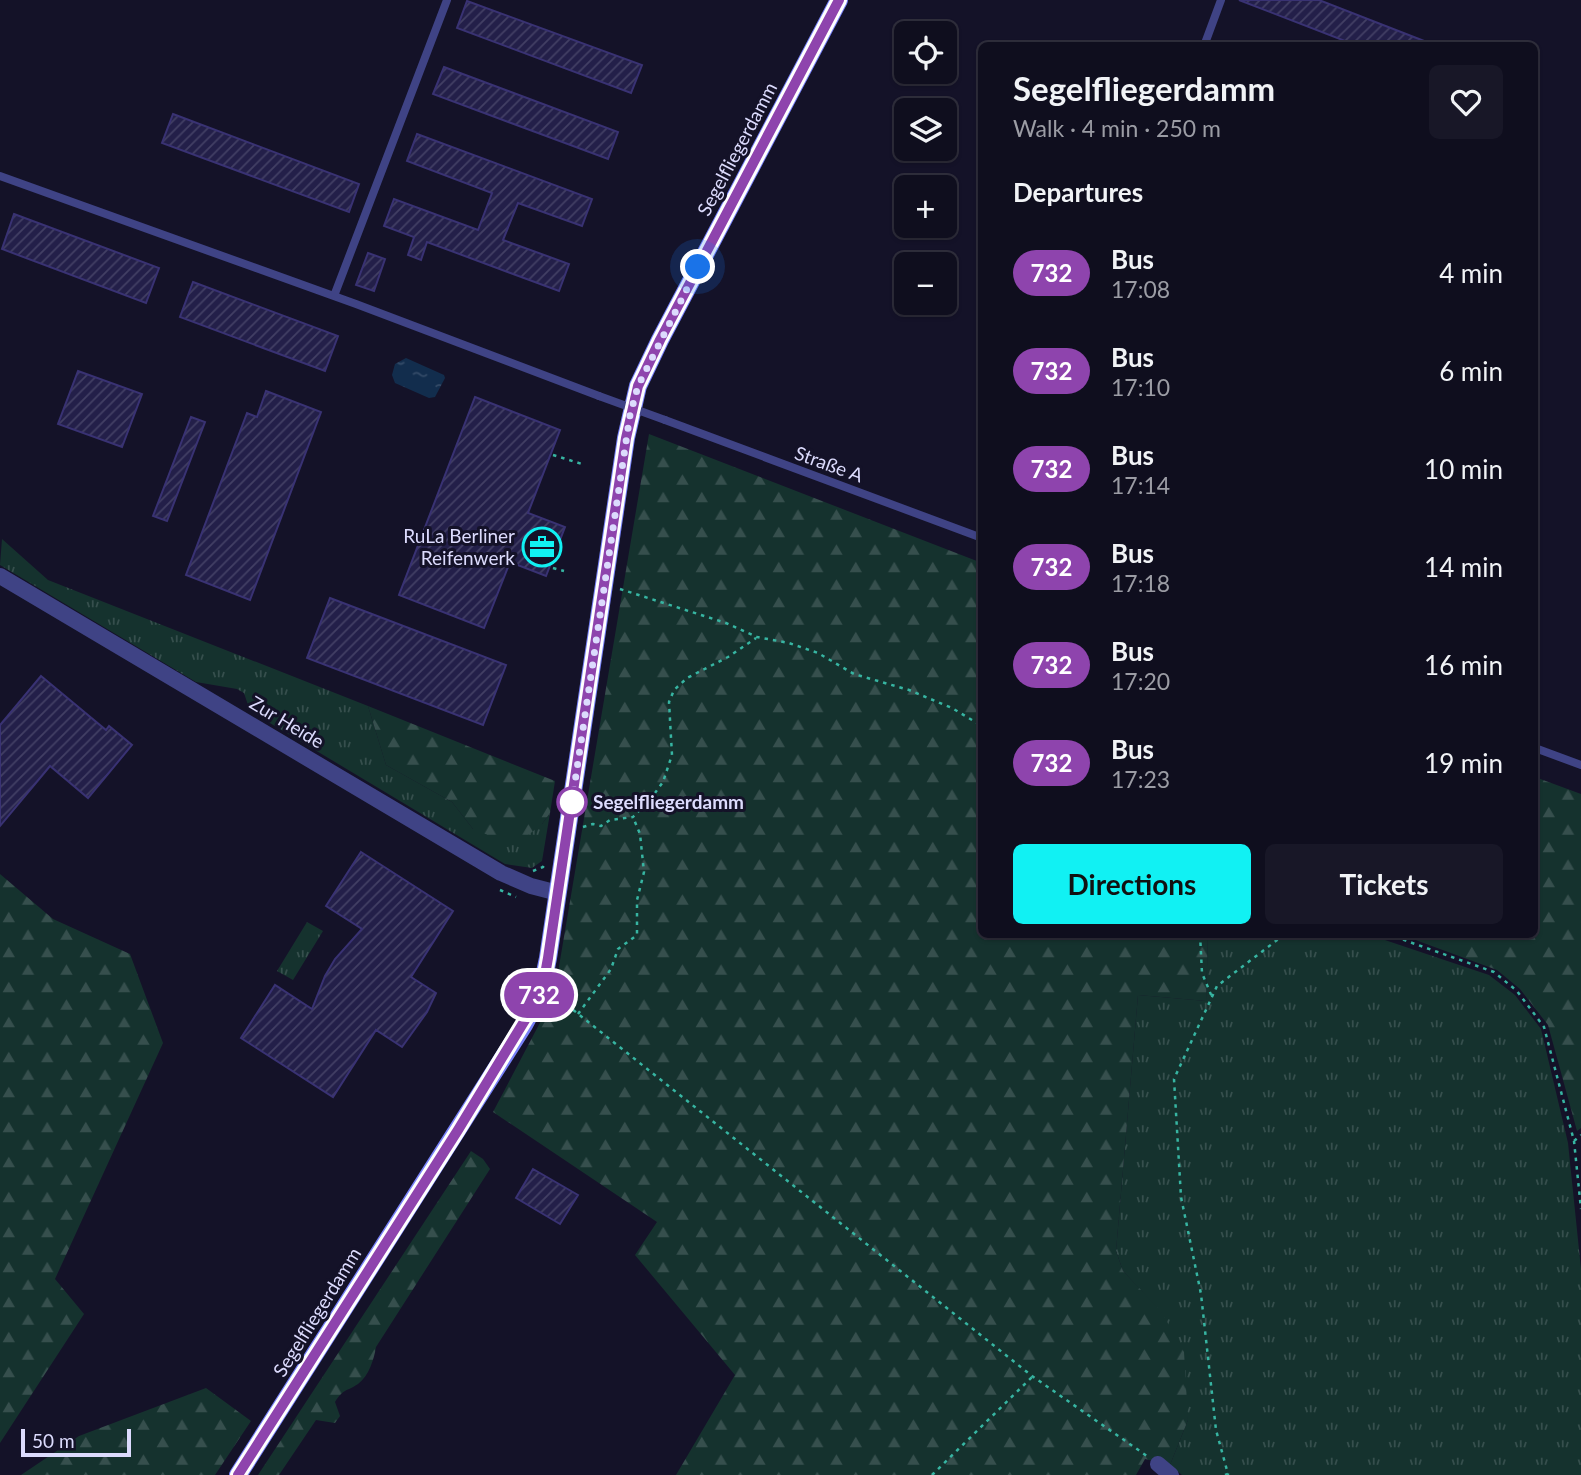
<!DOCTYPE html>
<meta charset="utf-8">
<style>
:root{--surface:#0f0e1e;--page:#181727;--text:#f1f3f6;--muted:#9b9ca4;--line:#2f2e3c;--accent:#11f1f3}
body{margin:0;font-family:Lato,sans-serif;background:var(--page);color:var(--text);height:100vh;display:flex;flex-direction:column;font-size:26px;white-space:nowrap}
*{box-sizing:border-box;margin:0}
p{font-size:23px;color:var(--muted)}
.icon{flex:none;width:38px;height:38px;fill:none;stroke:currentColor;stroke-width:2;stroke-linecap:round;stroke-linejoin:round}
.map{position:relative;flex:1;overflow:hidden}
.sheet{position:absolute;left:978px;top:42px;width:560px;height:896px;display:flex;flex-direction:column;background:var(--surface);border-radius:10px;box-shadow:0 2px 5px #0004,0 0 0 2px var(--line)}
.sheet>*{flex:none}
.badge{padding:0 14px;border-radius:23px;font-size:24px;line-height:46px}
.fabs{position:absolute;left:894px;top:21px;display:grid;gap:14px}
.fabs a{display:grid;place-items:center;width:63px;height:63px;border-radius:10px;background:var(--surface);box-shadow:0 2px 5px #0004,0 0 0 2px var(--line);font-size:35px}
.scale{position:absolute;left:21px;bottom:18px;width:110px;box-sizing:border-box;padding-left:7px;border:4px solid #dcdbfd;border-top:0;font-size:19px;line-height:24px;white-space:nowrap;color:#dcdbfd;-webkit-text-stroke:5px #141228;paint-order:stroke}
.you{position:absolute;width:35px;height:35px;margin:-18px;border:5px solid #fff;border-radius:50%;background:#1a73e8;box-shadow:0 0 0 10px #1a73e833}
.map>.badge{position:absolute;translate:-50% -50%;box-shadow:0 0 0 4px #fff}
h2{padding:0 35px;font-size:26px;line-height:63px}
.round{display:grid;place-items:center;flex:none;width:74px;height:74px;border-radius:10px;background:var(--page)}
.overview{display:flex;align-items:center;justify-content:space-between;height:119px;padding:0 35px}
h1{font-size:33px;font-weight:700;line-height:52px}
.cta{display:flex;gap:14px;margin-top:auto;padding:14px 35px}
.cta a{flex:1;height:80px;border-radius:10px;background:var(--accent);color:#111;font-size:28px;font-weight:700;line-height:80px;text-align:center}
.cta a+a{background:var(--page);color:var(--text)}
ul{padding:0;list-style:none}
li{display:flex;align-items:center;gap:21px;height:98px;padding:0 35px}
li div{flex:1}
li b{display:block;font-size:26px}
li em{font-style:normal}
li .badge{min-width:77px;font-weight:700;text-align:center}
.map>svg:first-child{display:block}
</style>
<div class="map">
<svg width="1581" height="1475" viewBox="0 0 1581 1475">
<defs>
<pattern id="grass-tufts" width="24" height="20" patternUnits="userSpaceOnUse" patternTransform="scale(1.75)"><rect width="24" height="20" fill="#15322e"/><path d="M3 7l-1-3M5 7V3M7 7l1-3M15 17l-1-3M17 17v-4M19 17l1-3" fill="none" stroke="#364f4d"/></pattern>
<pattern id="forest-firs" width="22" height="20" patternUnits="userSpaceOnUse" patternTransform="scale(1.75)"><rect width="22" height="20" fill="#15322e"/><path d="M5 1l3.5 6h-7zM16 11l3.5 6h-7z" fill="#364f4d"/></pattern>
<pattern id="water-ripples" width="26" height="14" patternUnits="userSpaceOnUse" patternTransform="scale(1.75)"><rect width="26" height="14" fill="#122d4d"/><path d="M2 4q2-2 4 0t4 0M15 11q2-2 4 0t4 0" fill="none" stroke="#344b68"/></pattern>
<pattern id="building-hatch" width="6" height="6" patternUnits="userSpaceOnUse" patternTransform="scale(1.75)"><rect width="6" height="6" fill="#231f49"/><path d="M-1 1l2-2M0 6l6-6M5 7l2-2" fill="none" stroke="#423f64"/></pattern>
</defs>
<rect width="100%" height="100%" fill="#141228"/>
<!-- grass -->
<path fill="url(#grass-tufts)" d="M 2,539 L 48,580 L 368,706 L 386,765 L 452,802 L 473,829 L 542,824 L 550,813 L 542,861 L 532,868 L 505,864 L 250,711 L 244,693 L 237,689 L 196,682 L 0,565 Z
M 307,922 L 323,931 L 293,980 L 277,971 Z
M 1208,935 L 1370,935 L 1489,975 L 1515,995 L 1541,1029 L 1568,1143 L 1581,1269 L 1581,1475 L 1182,1475 L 1170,1465 L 1188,1420 L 1161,1312 L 1123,1271 L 1116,1251 L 1138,995 L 1206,1001 Z"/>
<!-- forest -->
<path fill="url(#forest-firs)" d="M 649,434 L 982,563 L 982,934 L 1208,935 L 1206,1001 L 1138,995 L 1116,1251 L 1123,1271 L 1161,1311 L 1184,1352 L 1188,1420 L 1170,1465 L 1145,1459 L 1136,1475 L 676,1475 L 735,1375 L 635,1255 L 657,1222 L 493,1112 L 554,996 Z
M 368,706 L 555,781 L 550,813 L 542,824 L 527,836 L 503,841 L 473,829 L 452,802 L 386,765 Z
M 1535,777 L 1581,794 L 1581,1128 L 1577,1131 L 1548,1025 L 1520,989 L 1497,970 L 1402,935 L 1535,934 Z
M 0,874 L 53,919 L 130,954 L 163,1043 L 55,1279 L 84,1314 L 0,1443 Z
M 471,1151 L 483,1159 L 490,1169 L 376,1347 C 374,1359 369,1376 358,1384 C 346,1392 344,1388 335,1402 L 340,1416 L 335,1423 L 316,1420 L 279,1475 L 258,1475 Z
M 206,1388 L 251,1421 L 215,1475 L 21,1475 L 79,1436 Z"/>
<!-- water -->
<path fill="url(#water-ripples)" d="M 406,358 L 444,375 L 445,378 L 435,397 L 429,398 L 395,383 L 392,375 L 395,364 Z"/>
<!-- building -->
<path fill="url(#building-hatch)" stroke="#393273" stroke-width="2" d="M 1239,0 L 1319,0 L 1437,46 L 1358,46 Z
M 467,1 L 642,65 L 631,93 L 457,28 Z
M 444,67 L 618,132 L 608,159 L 433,94 Z
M 173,114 L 359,184 L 349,212 L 162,143 Z
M 417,134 L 592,199 L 582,226 L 518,203 L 503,240 L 569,264 L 559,291 L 427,242 L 421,260 L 408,255 L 414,237 L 384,226 L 394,199 L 478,230 L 492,193 L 407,161 Z
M 14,214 L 159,268 L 146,303 L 2,249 Z
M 368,253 L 385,259 L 374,291 L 356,285 Z
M 193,282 L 338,336 L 325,371 L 180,317 Z
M 78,371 L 142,394 L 122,447 L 58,424 Z
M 266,391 L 321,412 L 250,600 L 186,575 L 247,413 L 257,417 Z
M 475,397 L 560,430 L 528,513 L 565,527 L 546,576 L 510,562 L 484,628 L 399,595 Z
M 191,417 L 205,422 L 167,521 L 153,516 Z
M 330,598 L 506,665 L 483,725 L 307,658 Z
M 41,676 L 106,730 L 109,726 L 132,745 L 88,798 L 50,766 L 0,826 L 0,725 Z
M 361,852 L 453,911 L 411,977 L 436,993 L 427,1012 L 402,1047 L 376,1030 L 333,1097 L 241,1038 L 275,985 L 312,1009 L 325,976 L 335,959 L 362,929 L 326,906 Z
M 533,1169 L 578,1195 L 560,1224 L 516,1198 Z"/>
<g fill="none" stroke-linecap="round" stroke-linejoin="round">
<!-- path -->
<path stroke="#37b5a2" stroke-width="2.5" stroke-dasharray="3.5 5" stroke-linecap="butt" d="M 553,455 L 582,464
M 553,568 L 564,571
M 620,589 L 726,623 L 757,637 L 789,643 L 818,653 L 854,674 L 909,690 L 952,708 L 982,726
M 583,827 L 593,824 L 601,826 L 610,820 L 633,817 L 652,797 L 663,782 L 672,755 L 669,702 L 674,690 L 687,678 L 728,657 L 756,638
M 533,871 L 543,867 L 545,864
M 500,890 L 516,897
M 1200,934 L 1202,973 L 1212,997
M 1387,934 L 1494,972 L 1517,991 L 1544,1027 L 1574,1141 L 1581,1209
M 557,991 L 562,1001 L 1032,1376 L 1147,1456
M 578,1014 L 611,969 L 618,949 L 637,935 L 637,900 L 644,872 L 640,834 L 633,817
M 1574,1141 L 1581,1135
M 932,1475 L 1032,1377
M 1225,1475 L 1228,1474 L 1216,1430 L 1201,1294 L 1181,1197 L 1174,1079 L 1217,986 L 1285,934"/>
<!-- lane -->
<path stroke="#3f4385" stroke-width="8" d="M 1204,46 L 1221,0
M 0,176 L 356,304 L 599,396
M 334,296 L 447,0
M 665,420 L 982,538
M 1535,748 L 1581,765"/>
<!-- street -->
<path stroke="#3f4385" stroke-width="16" d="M 0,576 L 501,873 L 531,886 L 558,893
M 1158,1464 L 1171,1475"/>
<!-- secondary -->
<path stroke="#7780f8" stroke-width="18" d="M 238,1475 L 524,1025 C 536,1003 544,983 548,958 L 626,438 L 638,386 L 660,340 L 839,0"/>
<!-- lane-bridge -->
<path stroke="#3f4385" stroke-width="8" d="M 599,396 L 665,420"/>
</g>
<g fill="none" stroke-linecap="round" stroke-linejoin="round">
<defs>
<path id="line" d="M 238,1475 L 458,1130 L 536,1002 L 544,980 L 548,958 L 626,438 L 638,386 L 660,340 L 839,0"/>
</defs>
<!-- line casing -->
<use href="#line" stroke="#fff" stroke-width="16"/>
<!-- line -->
<use href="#line" stroke="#8e44ad" stroke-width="10"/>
<!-- walk -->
<path stroke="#dcdbfd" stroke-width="7" stroke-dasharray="0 12.6" d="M 572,802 L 630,415 L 638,386 L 698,267"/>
</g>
<!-- icons -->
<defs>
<symbol id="office-ring" viewBox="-11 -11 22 22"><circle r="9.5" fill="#141228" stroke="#11f1f3" stroke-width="1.5"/><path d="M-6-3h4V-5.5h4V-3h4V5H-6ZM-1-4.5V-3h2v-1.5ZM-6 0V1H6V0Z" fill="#11f1f3"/></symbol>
</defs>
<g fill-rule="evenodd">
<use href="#office-ring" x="520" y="525" width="44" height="44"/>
</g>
<!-- markers -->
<circle fill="#fff" stroke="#8e44ad" stroke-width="3.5" cx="572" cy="802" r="14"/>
<g text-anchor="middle" stroke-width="6" stroke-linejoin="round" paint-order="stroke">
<!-- street labels -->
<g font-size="19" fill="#dcdbfd" stroke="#141228">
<text transform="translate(737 149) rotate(-62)" y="7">Segelfliegerdamm</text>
<text transform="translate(829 464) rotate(20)" y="7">Straße A</text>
<text transform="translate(287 722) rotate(31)" y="7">Zur Heide</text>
<text transform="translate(317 1312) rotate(-58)" y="7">Segelfliegerdamm</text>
</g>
<!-- poi labels -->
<g font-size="19" fill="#dcdbfd" stroke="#141228" text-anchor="end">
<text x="515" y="543">RuLa Berliner<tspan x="515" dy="22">Reifenwerk</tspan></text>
</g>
<!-- stop labels -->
<g font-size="19" font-weight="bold" fill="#dcdbfd" stroke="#141228" text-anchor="start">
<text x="593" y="809">Segelfliegerdamm</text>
</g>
</g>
</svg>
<div class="fabs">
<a><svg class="icon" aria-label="locate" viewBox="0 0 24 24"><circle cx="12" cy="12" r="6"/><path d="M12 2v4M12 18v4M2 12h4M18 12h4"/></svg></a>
<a><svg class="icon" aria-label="layers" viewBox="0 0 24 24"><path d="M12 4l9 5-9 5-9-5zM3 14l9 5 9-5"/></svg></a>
<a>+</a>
<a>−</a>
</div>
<div class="scale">50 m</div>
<div class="you" style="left:698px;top:267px"></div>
<b class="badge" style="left:539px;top:995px;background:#8e44ad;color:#fff">732</b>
<section class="sheet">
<div class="overview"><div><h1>Segelfliegerdamm</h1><p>Walk · 4 min · 250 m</p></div><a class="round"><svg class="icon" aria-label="heart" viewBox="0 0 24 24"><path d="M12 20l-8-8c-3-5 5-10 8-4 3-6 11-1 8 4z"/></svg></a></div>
<h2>Departures</h2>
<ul>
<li><span class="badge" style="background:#8e44ad;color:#fff">732</span><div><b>Bus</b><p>17:08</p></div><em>4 min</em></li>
<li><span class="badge" style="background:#8e44ad;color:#fff">732</span><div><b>Bus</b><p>17:10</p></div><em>6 min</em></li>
<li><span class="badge" style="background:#8e44ad;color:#fff">732</span><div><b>Bus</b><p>17:14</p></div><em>10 min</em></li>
<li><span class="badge" style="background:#8e44ad;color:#fff">732</span><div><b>Bus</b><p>17:18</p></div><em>14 min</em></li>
<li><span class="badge" style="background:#8e44ad;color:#fff">732</span><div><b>Bus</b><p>17:20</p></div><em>16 min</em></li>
<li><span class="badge" style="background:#8e44ad;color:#fff">732</span><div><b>Bus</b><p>17:23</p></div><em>19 min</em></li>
</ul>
<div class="cta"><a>Directions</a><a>Tickets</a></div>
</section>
</div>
